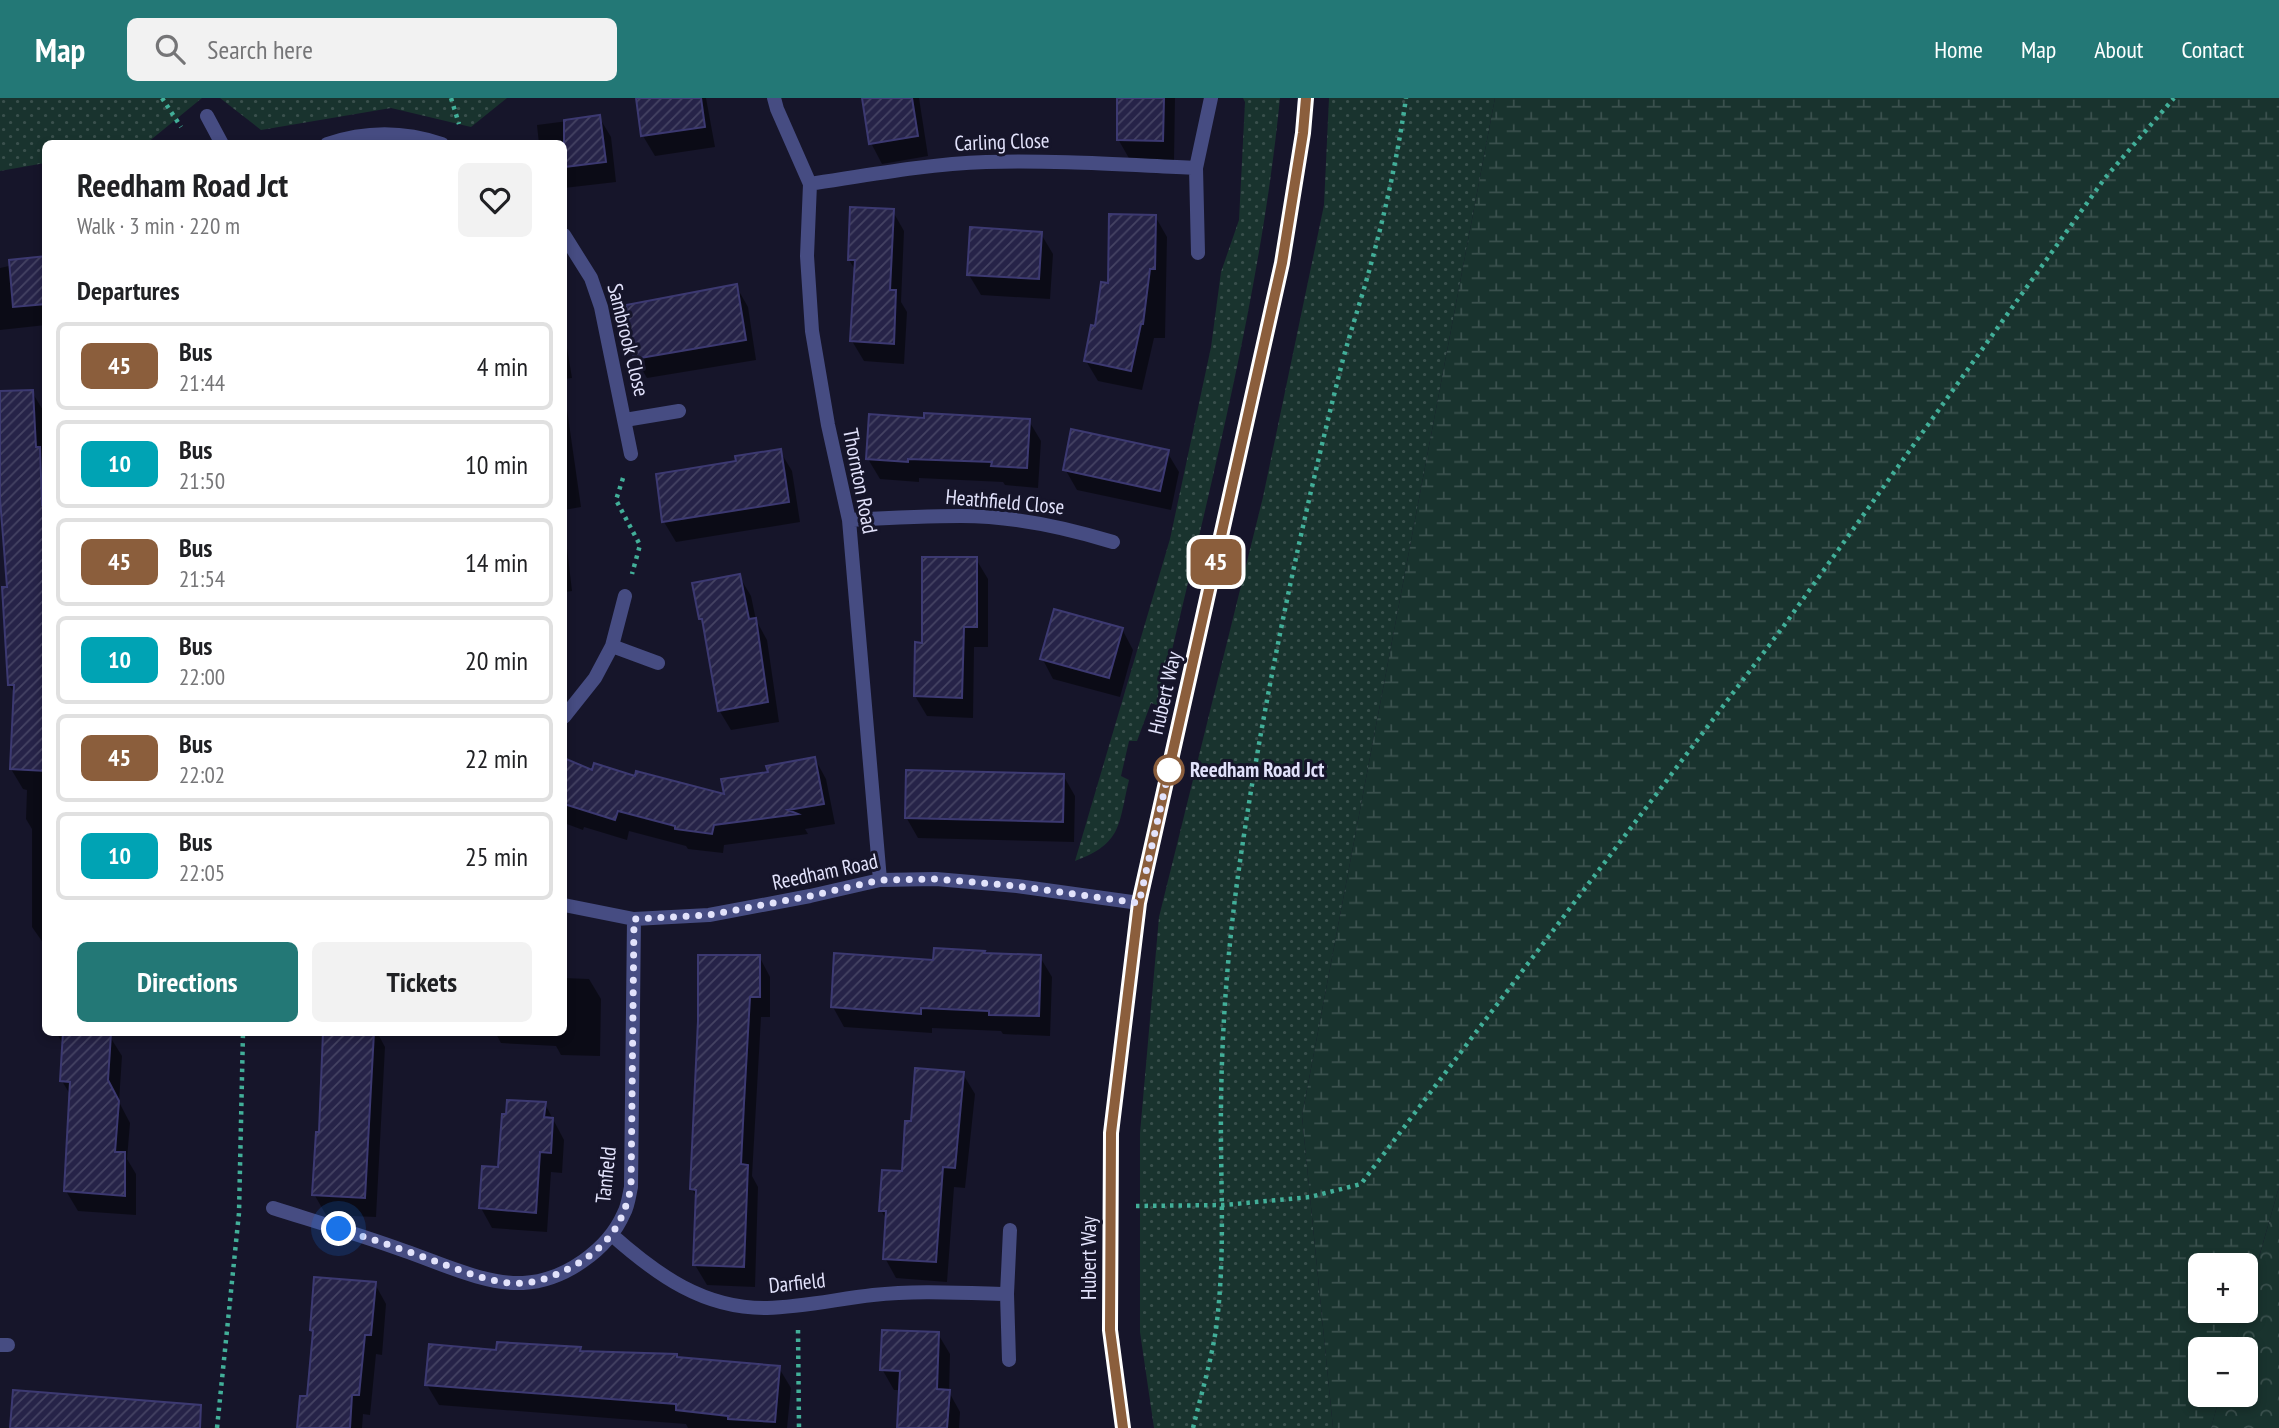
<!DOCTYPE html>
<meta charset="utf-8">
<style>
:root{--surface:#fff;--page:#f2f2f2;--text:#202124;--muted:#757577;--line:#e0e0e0;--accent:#237876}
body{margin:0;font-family:"PT Sans Narrow",sans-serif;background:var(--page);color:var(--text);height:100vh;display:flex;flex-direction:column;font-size:26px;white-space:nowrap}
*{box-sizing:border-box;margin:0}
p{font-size:23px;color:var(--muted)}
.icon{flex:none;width:38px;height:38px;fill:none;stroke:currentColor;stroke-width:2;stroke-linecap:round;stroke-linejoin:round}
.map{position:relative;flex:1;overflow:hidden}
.sheet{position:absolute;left:42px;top:42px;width:525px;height:896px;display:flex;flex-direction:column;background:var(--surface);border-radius:10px;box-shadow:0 4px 10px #0003}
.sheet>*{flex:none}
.badge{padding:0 14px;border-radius:10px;font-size:24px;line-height:46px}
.fabs{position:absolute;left:2188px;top:1155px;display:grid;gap:14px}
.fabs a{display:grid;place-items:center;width:70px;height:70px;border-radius:10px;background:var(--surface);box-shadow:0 4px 10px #0003;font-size:35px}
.you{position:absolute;width:35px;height:35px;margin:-18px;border:5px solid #fff;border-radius:50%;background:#1a73e8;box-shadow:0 0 0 10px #1a73e833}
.map>.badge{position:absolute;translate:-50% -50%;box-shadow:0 0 0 4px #fff}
h2{padding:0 35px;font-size:26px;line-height:63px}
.round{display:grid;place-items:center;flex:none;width:74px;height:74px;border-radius:10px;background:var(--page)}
.head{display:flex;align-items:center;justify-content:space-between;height:119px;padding:0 35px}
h1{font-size:33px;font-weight:600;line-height:52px}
.cta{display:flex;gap:14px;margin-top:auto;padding:14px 35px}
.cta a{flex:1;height:80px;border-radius:10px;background:var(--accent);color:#fff;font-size:28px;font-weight:600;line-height:80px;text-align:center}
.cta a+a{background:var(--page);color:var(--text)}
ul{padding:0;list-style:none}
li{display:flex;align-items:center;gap:21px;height:88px;margin:0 14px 10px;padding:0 21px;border:4px solid var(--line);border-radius:10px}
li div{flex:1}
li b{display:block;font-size:26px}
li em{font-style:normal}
li .badge{min-width:77px;font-weight:700;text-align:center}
header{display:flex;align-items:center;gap:42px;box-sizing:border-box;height:98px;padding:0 35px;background:var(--accent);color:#fff}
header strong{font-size:33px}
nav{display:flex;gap:38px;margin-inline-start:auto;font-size:24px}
.search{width:490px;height:63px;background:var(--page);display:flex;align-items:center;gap:18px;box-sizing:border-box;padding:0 24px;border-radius:10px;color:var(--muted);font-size:26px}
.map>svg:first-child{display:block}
</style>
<header>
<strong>Map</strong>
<div class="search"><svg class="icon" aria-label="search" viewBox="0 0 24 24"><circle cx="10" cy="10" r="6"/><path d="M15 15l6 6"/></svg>Search here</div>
<nav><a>Home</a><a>Map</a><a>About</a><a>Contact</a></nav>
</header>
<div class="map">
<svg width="2279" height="1330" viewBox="0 0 2279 1330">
<defs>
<pattern id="grass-dots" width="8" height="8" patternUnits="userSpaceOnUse" patternTransform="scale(1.75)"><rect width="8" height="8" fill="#19332e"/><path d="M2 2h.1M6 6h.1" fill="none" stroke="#3a504d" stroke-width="1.8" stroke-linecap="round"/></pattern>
<pattern id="forest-crowns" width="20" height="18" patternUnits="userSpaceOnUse" patternTransform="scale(1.75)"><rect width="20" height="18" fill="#19332e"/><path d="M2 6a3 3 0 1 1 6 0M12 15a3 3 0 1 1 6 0" fill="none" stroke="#3a504d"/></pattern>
<pattern id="wetland-marsh" width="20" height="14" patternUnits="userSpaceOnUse" patternTransform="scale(1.75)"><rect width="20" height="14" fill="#19332e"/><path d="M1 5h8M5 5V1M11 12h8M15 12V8" fill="none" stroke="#3a504d"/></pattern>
<pattern id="building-hatch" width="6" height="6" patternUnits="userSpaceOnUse" patternTransform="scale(1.75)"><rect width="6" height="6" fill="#262348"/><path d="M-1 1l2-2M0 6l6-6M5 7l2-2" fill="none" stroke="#454363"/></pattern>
</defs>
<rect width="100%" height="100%" fill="#16152a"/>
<!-- grass -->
<path fill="url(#grass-dots)" d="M 0,0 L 202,0 L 147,45 L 46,46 L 45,65 L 0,73 Z
M 220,0 L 507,0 L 471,29 L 391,10 L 261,32 Z
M 1243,0 L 1280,0 C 1260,204 1205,408 1159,608 L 1151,605 L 1137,643 L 1129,643 L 1121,678 L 1129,682 C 1118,727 1123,745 1075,763 L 1170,441 L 1211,249 L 1221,174 L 1239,122 L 1245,4 Z
M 1329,0 L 1495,0 L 1302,1018 L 1333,1330 L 1154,1330 L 1140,1234 L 1140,1035 L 1159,819 L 1263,399 L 1324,107 Z"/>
<!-- forest -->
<path fill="url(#forest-crowns)" d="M 2279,1089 L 2279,1330 L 2211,1330 L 2220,1297 L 2245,1297 L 2245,1251 L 2233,1251 Z"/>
<!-- wetland -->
<path fill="url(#wetland-marsh)" d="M 1495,0 L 2279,0 L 2279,1089 L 2245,1208 L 2245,1167 L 2200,1167 L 2200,1213 L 2244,1213 L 2233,1251 L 2200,1251 L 2200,1297 L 2220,1297 L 2211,1330 L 1333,1330 L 1302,1018 Z"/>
<!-- shadow -->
<path fill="#0007" d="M 637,0 L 706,0 L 715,49 L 655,58 L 643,38 Z
M 864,0 L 919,0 L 928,58 L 882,66 L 871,45 Z
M 1119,0 L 1175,0 L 1174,63 L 1130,62 L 1118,41 Z
M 599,19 L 611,39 L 616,84 L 564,90 L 564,46 L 539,46 L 537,27 Z
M 892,112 L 904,133 L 901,204 L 907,214 L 904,266 L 864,263 L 852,243 L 856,173 L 849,162 Z
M 1155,118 L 1167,139 L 1165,240 L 1154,240 L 1142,292 L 1098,283 L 1086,263 L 1110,187 Z
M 1041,136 L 1053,156 L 1050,201 L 981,197 L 969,177 Z
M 46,160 L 46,227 L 0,232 L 0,170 Z
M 736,188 L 748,209 L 756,262 L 647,280 L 635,260 Z
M 564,232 L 572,280 L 564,281 Z
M 564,291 L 581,409 L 564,412 Z
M 32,294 L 44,314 L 46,352 L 46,849 L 32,829 L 32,731 L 26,721 L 27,692 L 23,691 L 11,671 L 16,597 L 9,587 L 9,490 L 3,413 L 0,408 L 0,295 Z
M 926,321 L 1029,323 L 1041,343 L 1038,390 L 1005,387 L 1003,384 L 919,380 L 919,384 L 880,381 L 868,361 Z
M 780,353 L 792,373 L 800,424 L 676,444 L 664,424 L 738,365 Z
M 1167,354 L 1179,374 L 1171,412 L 1077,392 L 1065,371 Z
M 564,425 L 572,493 L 565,494 L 564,499 Z
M 976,461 L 988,481 L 988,549 L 974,549 L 973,620 L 927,618 L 915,598 L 923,546 Z
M 739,478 L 751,498 L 756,522 L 767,542 L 779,624 L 731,632 L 719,612 L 705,528 L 701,520 Z
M 1122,531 L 1133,552 L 1120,599 L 1053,581 L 1042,560 Z
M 815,661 L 826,681 L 835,726 L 805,731 L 808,736 L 724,747 L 723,755 L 688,751 L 686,748 L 629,733 L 627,742 L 584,729 L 583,732 L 564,725 L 564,662 L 593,674 L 726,698 L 770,675 Z
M 1063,677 L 1075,698 L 1074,744 L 918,740 L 906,719 Z
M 985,857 L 1040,859 L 1052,879 L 1050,938 L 1003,936 L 1001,933 L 932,930 L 932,935 L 844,929 L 833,909 L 934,864 Z
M 759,858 L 770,879 L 770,919 L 761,919 L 752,1078 L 758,1089 L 755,1189 L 707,1187 L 695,1167 L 697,1101 L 692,1091 Z
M 564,880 L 589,881 L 601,901 L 600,958 L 561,957 L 556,948 L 501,945 L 495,934 L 564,934 Z
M 56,934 L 112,934 L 112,942 L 122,958 L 119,1004 L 130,1025 L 127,1061 L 136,1076 L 136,1117 L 78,1113 L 66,1093 L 71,998 L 62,983 L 64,948 Z
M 325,934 L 377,934 L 385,949 L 376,1119 L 326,1117 L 314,1096 L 320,1036 Z
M 963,976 L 975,996 L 965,1090 L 954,1089 L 947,1184 L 896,1180 L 885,1160 L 887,1123 L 881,1112 Z
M 545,1006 L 564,1042 L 562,1075 L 551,1074 L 547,1134 L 492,1130 L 481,1110 L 499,1071 Z
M 375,1186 L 386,1206 L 382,1257 L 376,1256 L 370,1317 L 363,1316 L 362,1330 L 299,1330 L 308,1300 L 314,1237 L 312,1232 Z
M 938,1236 L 950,1256 L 949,1294 L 960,1314 L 959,1330 L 898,1330 L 901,1292 L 894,1292 L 882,1271 Z
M 580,1250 L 582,1255 L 779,1270 L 791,1290 L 787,1330 L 688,1330 L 686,1326 L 439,1307 L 427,1287 L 497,1254 Z"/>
<!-- building -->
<path fill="url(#building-hatch)" stroke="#3c3971" stroke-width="2" d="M 636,0 L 701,0 L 705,29 L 641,38 Z
M 862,0 L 912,0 L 918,38 L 869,46 Z
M 1117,0 L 1164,0 L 1163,43 L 1117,42 Z
M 600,17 L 606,64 L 564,69 L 564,22 Z
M 850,109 L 894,111 L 890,192 L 896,192 L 894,246 L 850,243 L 855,162 L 848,162 Z
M 1109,116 L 1156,117 L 1155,171 L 1150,171 L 1143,226 L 1141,226 L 1131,273 L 1084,263 L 1091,227 L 1095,228 L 1101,184 L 1108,185 Z
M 970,129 L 1042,134 L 1039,181 L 967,177 Z
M 46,158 L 46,206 L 13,209 L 9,162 Z
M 737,186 L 746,242 L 634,261 L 626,207 Z
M 33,292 L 36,349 L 40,349 L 42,407 L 46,406 L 46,673 L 10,671 L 14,587 L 8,587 L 2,489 L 7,489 L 0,401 L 0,293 Z
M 924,315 L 1030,321 L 1027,370 L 991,368 L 992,364 L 908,361 L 908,364 L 866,361 L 869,316 L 924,320 Z
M 1071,331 L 1169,352 L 1160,393 L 1063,372 Z
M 781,351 L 789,404 L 662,424 L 656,376 L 736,363 L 735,358 Z
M 922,459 L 977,459 L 977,529 L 964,529 L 962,600 L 914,598 L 915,544 L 922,545 Z
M 740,476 L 749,521 L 756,520 L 768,604 L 718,613 L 702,521 L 699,521 L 692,485 Z
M 1054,511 L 1123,530 L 1109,580 L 1040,561 Z
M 815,659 L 824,706 L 788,712 L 798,716 L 714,727 L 712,736 L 675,731 L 675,728 L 618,713 L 615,722 L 564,706 L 564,660 L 592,672 L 594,665 L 635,678 L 636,673 L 724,696 L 721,681 L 768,674 L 766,668 Z
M 906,672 L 1064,676 L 1063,724 L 905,720 Z
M 934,850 L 985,853 L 984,855 L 1041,857 L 1039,918 L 989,917 L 989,913 L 921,910 L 921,916 L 831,909 L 834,855 L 933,862 Z
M 698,857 L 760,857 L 760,899 L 750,899 L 744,1005 L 741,1066 L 748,1067 L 744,1169 L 693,1167 L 696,1092 L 690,1091 L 698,923 Z
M 63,934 L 111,936 L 108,982 L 119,1003 L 115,1054 L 125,1054 L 125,1098 L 64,1093 L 70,984 L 60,983 Z
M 323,934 L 374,934 L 365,1100 L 312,1097 L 316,1034 L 319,1034 Z
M 915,970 L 964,974 L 955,1070 L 943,1069 L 936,1164 L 883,1161 L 886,1113 L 879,1113 L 882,1072 L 902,1073 L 905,1023 L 911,1023 Z
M 507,1002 L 546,1004 L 544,1019 L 553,1020 L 551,1055 L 540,1054 L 536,1115 L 479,1110 L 482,1068 L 498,1069 L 502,1016 L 506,1016 Z
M 314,1179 L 376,1184 L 371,1237 L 365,1237 L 359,1297 L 352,1297 L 350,1330 L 297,1330 L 300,1298 L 307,1298 L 313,1233 L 310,1232 Z
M 882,1232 L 939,1234 L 937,1291 L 950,1292 L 947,1330 L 897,1330 L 900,1273 L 880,1272 Z
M 497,1244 L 581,1249 L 580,1253 L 677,1256 L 677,1259 L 780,1268 L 775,1324 L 728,1321 L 728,1318 L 676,1312 L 676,1306 L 425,1287 L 429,1246 L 496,1252 Z
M 13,1292 L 201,1307 L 200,1330 L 10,1330 Z"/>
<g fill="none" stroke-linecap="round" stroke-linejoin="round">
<!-- path -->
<path stroke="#42af99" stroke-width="4.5" stroke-dasharray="3.5 5" stroke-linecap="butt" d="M 162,0 L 181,29
M 451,0 L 459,26
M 623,380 L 616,402 L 640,447 L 632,476
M 1136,1108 L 1224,1107 L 1310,1099 L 1361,1086 L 1783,529 L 2105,80 L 2174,0
M 798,1232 L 799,1330
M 217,1330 L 239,1115 L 243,934
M 1193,1330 C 1201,1297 1211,1264 1216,1231 C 1226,1156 1220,1081 1221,1007 C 1222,920 1229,835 1242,750 C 1266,590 1300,433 1339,277 C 1348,240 1361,203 1371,166 C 1386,111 1398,56 1406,0"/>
<!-- lane -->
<path stroke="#464c82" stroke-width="14" d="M 0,1247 L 8,1247"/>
<!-- street -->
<path stroke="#464c82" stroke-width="14" d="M 774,0 L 777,11 L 810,86 L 807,158 L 812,233 L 828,327 L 849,422 L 880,782
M 207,18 L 222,46
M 327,46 C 365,33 404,33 442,46
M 810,86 C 869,77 927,66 986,64 C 1056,62 1126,67 1196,70
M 564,137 L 591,180 L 601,209 L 631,356
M 1198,155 L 1196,70 L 1211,0
M 625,322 L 679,313
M 849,422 C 886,420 924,418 961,418 C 1013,418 1064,429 1113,444
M 612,548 L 658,565
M 564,619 L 595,580 L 612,548 L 625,498
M 564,807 L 634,821 L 709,817 L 810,798 L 880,782 L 936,781 L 1017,788 L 1139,805
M 273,1110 C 317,1124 361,1137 405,1153 C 440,1165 486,1187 523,1185 C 564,1183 608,1152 624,1115 C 628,1108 629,1098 631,1089 L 634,821
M 612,1137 C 657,1177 704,1211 767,1210 C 802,1209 838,1201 873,1197 C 918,1192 962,1195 1007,1196
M 1009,1262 L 1007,1196 L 1010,1132
M 1123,1330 L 1110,1232 L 1111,1035 L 1139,805 L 1282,165 L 1303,35 L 1305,0"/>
</g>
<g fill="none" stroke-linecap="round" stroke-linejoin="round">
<defs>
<path id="line" d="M 1123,1330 L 1110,1232 L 1111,1035 L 1139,805 L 1282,165 L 1303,35 L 1306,0"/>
</defs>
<!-- line casing -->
<use href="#line" stroke="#fff" stroke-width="16"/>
<!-- line -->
<use href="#line" stroke="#8b5e3c" stroke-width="10"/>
<!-- walk -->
<path stroke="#e2e2fb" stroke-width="7" stroke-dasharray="0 12.6" d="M 339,1131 C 373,1141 407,1153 440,1165 C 466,1174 495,1187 523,1185 C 543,1184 566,1173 582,1163 C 612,1143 623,1123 631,1090 L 634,821 L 709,817 L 810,798 L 880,782 L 936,781 L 1017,788 L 1139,805 L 1169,672"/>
</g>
<!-- markers -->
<circle fill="#fff" stroke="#8b5e3c" stroke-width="3.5" cx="1169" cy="672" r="14"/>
<g text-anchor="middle" stroke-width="6" stroke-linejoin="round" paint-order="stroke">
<!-- street labels -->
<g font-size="21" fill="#e2e2fb" stroke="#16152a">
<text transform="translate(1002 44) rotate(-2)" y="7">Carling Close</text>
<text transform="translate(628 242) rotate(76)" y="7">Sambrook Close</text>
<text transform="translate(860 383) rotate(79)" y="7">Thornton Road</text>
<text transform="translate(1005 404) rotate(5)" y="7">Heathfield Close</text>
<text transform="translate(1165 595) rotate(-77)" y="7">Hubert Way</text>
<text transform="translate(825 774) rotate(-12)" y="7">Reedham Road</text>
<text transform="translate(606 1077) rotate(-84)" y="7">Tanfield</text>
<text transform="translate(1089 1160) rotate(-90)" y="7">Hubert Way</text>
<text transform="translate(797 1185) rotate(-6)" y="7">Darfield</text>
</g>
<!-- stop labels -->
<g font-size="21" font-weight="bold" fill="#e2e2fb" stroke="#16152a" text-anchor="start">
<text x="1190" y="679">Reedham Road Jct</text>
</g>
</g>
</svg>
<div class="fabs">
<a>+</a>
<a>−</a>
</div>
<div class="you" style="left:339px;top:1131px"></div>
<b class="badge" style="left:1216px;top:464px;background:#8b5e3c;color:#fff">45</b>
<section class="sheet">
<div class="head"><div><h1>Reedham Road Jct</h1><p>Walk · 3 min · 220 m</p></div><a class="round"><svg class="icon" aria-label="heart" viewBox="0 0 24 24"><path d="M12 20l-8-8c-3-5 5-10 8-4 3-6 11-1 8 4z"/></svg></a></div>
<h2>Departures</h2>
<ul>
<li><span class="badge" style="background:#8b5e3c;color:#fff">45</span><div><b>Bus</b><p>21:44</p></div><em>4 min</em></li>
<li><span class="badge" style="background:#00a3b4;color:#fff">10</span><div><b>Bus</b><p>21:50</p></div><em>10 min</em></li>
<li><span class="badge" style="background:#8b5e3c;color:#fff">45</span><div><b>Bus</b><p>21:54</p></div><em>14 min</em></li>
<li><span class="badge" style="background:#00a3b4;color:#fff">10</span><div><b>Bus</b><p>22:00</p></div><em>20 min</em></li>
<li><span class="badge" style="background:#8b5e3c;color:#fff">45</span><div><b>Bus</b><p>22:02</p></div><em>22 min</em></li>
<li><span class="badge" style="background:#00a3b4;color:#fff">10</span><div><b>Bus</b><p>22:05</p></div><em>25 min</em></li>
</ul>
<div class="cta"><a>Directions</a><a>Tickets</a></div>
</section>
</div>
